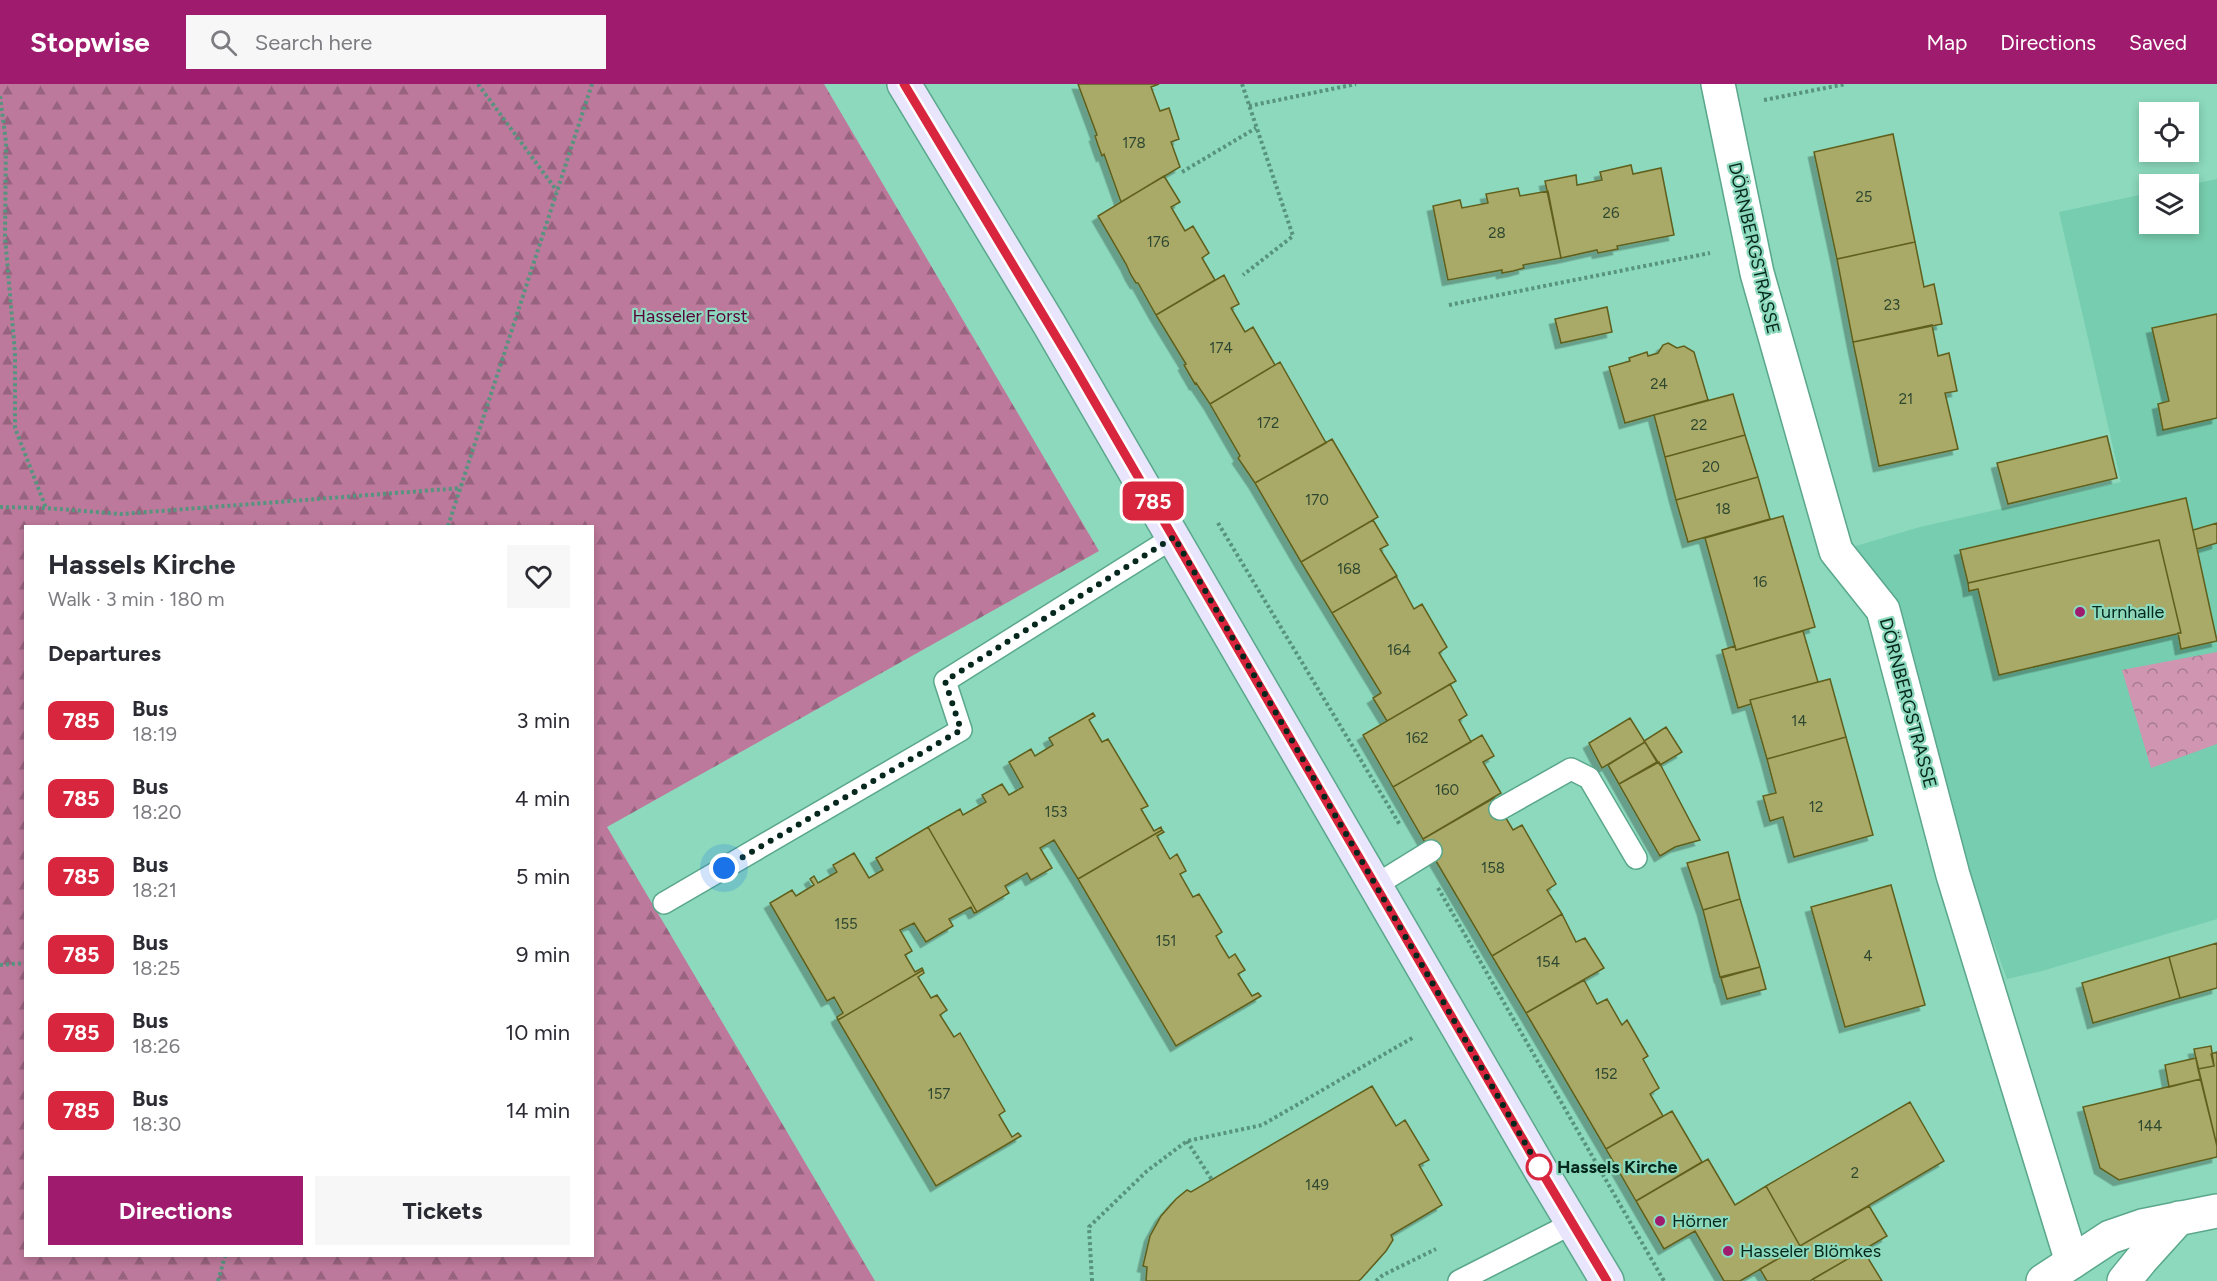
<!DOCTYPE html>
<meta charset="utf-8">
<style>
:root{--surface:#fff;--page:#f7f7f7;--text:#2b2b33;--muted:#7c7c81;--accent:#9f1b6d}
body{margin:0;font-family:Figtree,sans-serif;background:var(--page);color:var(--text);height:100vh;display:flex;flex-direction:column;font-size:22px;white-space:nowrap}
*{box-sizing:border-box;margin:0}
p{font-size:20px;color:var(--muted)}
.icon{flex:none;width:33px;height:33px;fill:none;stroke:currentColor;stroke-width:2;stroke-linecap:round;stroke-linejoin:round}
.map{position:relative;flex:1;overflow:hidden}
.panel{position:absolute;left:24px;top:441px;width:570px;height:732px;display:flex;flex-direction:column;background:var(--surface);border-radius:0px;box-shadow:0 3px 9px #0003}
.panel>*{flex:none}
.badge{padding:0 12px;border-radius:9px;font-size:21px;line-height:39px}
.fabs{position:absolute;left:2139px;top:18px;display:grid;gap:12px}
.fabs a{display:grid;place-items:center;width:60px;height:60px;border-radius:0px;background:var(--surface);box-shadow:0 3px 9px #0003;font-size:30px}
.you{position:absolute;width:30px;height:30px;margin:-15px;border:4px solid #fff;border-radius:50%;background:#1a73e8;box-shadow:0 0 0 9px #1a73e833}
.map>.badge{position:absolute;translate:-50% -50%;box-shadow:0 0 0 3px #fff}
h2{padding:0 24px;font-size:22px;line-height:54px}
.round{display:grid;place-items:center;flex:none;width:63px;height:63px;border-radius:0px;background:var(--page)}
.summary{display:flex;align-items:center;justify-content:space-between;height:102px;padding:0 24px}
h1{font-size:28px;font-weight:700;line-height:45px}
.button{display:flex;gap:12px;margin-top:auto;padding:12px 24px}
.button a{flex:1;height:69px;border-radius:0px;background:var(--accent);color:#fff;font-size:24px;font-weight:700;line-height:69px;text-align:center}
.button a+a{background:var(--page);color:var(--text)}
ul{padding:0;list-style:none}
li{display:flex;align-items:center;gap:18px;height:78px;padding:0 24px}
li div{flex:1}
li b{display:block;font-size:22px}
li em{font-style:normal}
li .badge{min-width:66px;font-weight:700;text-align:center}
header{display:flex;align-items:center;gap:36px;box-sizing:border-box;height:84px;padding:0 30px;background:var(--accent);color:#fff}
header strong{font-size:28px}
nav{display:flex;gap:33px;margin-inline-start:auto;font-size:21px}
.search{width:420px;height:54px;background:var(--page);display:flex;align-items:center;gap:15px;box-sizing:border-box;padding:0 21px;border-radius:0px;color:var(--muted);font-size:22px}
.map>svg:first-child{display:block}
</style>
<header>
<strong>Stopwise</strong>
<div class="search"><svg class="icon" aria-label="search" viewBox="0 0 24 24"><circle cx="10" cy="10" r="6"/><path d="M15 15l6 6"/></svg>Search here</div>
<nav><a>Map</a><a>Directions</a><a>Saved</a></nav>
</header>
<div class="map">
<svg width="2217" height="1197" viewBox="0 0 2217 1197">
<defs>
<pattern id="forest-firs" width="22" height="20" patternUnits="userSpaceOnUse" patternTransform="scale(1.5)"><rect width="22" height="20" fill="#bd799b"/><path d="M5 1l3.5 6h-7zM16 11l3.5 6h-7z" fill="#98637e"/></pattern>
<pattern id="park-crowns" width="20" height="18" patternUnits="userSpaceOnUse" patternTransform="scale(1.5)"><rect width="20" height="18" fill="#cf95b1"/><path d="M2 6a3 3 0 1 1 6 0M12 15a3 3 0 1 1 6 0" fill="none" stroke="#a67a8f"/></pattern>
<filter id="shadow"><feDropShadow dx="-5.5" dy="5.5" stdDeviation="0" flood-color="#0004"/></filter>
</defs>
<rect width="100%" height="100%" fill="#8cd9bd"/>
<!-- built -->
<path fill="#77cdaf" d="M 2217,95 L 2217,835 L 2042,887 L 2007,895 L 1849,464 L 1920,443 L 2121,398 L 2059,128 L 2149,109 L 2150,140 L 2188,140 L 2189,101 Z"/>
<!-- forest -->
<path fill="url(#forest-firs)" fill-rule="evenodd" d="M 0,0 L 824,0 L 1099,467 L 607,743 L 875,1197 L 0,1197 ZM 26,442 L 592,442 L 592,1172 L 26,1172 Z"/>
<!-- park -->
<path fill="url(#park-crowns)" d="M 2217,568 L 2217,660 L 2151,684 L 2122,586 Z"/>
<!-- building -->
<path fill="#a9a967" stroke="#605f1c" stroke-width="1.5" filter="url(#shadow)" d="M 1078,0 L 1159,0 L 1151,3 L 1160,27 L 1169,24 L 1179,55 L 1171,58 L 1180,83 L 1121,118 L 1104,70 L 1102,72 L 1098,61 L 1095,52 L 1097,51 Z
M 1893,50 L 1915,158 L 1837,175 L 1814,68 Z
M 1631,81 L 1633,90 L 1661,84 L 1674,151 L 1617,162 L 1618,165 L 1598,169 L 1597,166 L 1561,174 L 1545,97 L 1576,91 L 1577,101 L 1602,96 L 1600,88 Z
M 1164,92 L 1180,118 L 1171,123 L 1185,147 L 1193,142 L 1209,169 L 1202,174 L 1215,196 L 1156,231 L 1138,199 L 1136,199 L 1131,191 L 1126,180 L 1098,132 Z
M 1518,104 L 1520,112 L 1548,107 L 1561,174 L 1523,181 L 1524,184 L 1513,187 L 1502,189 L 1502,186 L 1448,196 L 1433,122 L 1460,116 L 1462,124 L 1488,119 L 1486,110 Z
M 1915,158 L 1924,203 L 1934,200 L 1942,240 L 1853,258 L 1837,175 Z
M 1224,191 L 1239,220 L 1231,224 L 1245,248 L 1253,243 L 1275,281 L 1210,320 L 1196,299 L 1195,300 L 1184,281 L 1186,280 L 1156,231 Z
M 1607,223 L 1612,248 L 1561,259 L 1555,235 Z
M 2217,230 L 2217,334 L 2163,346 L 2158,320 L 2169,317 L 2152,244 Z
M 1932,241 L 1938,272 L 1949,269 L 1957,307 L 1945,309 L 1958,365 L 1879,382 L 1853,258 Z
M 1668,259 L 1677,264 L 1684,262 L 1694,268 L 1708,316 L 1625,339 L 1609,283 L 1630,277 L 1629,274 L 1647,268 L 1648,272 L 1658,269 L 1663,261 Z
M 1280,278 L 1326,359 L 1255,399 L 1238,374 L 1240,372 L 1210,320 Z
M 1733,310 L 1745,351 L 1665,373 L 1654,331 Z
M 1745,351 L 1758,393 L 1676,416 L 1665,373 Z
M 2107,352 L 2117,394 L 2008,420 L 1997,379 Z
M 1332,355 L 1378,433 L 1301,478 L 1255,399 Z
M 1758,393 L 1770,435 L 1688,458 L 1676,416 Z
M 2186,414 L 2217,557 L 2181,565 L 2178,549 L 2181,549 L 2159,456 L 1968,499 L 1960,466 Z
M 1783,432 L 1815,543 L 1736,566 L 1705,454 Z
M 1373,436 L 1388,461 L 1380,465 L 1397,492 L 1332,529 L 1301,478 Z
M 2217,439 L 2217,459 L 2197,465 L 2193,446 Z
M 2159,456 L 2181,549 L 1999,591 L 1978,505 L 1969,507 L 1968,499 Z
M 1396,492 L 1414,525 L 1422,520 L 1447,563 L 1439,569 L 1456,597 L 1387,637 L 1373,614 L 1381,609 L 1332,529 Z
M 1803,547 L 1818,598 L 1750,616 L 1751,620 L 1738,624 L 1722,566 L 1735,562 L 1736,566 Z
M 1830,595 L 1846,653 L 1767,675 L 1750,616 Z
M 1450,600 L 1467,631 L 1459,636 L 1471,658 L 1393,703 L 1363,651 Z
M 1093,629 L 1095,632 L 1089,636 L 1102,658 L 1108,655 L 1148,722 L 1141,725 L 1154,747 L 1161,743 L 1162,746 L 1078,795 L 1054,756 L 1040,764 L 1052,784 L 1031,796 L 1027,789 L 1005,802 L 1009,809 L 977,828 L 928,743 L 960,725 L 963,731 L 986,718 L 982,711 L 1002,700 L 1009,711 L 1023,703 L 1009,678 L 1031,665 L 1035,672 L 1053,661 L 1049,654 Z
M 1630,634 L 1645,658 L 1602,684 L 1589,659 Z
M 1666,643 L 1682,668 L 1660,681 L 1644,657 Z
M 1482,651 L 1494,672 L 1483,678 L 1501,709 L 1423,755 L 1393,703 Z
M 1846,653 L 1873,751 L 1794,773 L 1783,733 L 1770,737 L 1763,712 L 1776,709 L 1767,675 Z
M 1645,658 L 1657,678 L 1619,700 L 1608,681 Z
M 1659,678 L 1700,756 L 1675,763 L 1660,772 L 1619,700 Z
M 1494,714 L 1513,746 L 1522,741 L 1556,800 L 1547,806 L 1562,830 L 1492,872 L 1423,755 Z
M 928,743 L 977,828 L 974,829 L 971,823 L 949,835 L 953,842 L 926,858 L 914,839 L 900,846 L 912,867 L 905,871 L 915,888 L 922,884 L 923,886 L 838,936 L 837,933 L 843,929 L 834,913 L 827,917 L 770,819 L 792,806 L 796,812 L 814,801 L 810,795 L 814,792 L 818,799 L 837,788 L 833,781 L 854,769 L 869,794 L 883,786 L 876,774 Z
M 1162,746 L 1164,748 L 1157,752 L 1170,775 L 1177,770 L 1186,787 L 1180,790 L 1193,813 L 1199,810 L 1222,848 L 1216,852 L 1221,861 L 1229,874 L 1235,870 L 1245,886 L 1238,890 L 1252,912 L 1258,909 L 1261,912 L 1176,962 L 1078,795 Z
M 1728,768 L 1740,815 L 1703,826 L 1687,779 Z
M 1891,801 L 1925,921 L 1845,943 L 1811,823 Z
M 1740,815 L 1760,883 L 1720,893 L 1703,826 Z
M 1562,830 L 1576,858 L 1585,854 L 1604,884 L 1526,929 L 1492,872 Z
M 2217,859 L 2217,904 L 2180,914 L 2169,873 Z
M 2169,873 L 2180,914 L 2093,939 L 2082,899 Z
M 1760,883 L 1766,905 L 1727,915 L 1721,894 Z
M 923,886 L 924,889 L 918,893 L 931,914 L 937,911 L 947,926 L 940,931 L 954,953 L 960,949 L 1005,1027 L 999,1031 L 1012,1053 L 1018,1049 L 1021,1052 L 936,1102 L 838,936 Z
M 1584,896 L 1597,920 L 1607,915 L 1622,941 L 1627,936 L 1648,972 L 1643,975 L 1659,1004 L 1650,1010 L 1663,1032 L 1606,1065 L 1526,929 Z
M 2211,962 L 2214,982 L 2198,985 L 2194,965 Z
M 2217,968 L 2217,1062 L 2198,985 L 2214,982 L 2211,970 Z
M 2196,974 L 2201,995 L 2169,1003 L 2165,981 Z
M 2201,995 L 2217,1062 L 2217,1073 L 2119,1096 L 2100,1084 L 2083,1023 Z
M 1372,1002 L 1396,1042 L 1405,1036 L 1429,1076 L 1419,1081 L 1442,1121 L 1391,1151 L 1393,1156 L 1386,1167 L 1361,1195 L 1358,1197 L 1146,1197 L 1147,1183 L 1143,1182 L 1150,1152 L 1161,1132 L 1176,1115 L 1187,1106 L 1191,1108 Z
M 1910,1018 L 1944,1077 L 1800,1162 L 1766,1102 Z
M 1672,1027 L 1702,1078 L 1636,1117 L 1606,1065 Z
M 1708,1075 L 1735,1121 L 1766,1102 L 1800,1162 L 1740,1197 L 1724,1197 L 1695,1147 L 1664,1165 L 1636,1117 Z
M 1869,1122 L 1887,1152 L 1810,1197 L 1767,1197 L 1760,1185 Z
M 1863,1166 L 1882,1197 L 1815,1197 L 1813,1195 Z"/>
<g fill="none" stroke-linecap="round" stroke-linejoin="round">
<defs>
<path id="service" d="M 1500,725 L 1571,685 L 1589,694 L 1636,774
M 1376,801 L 1431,767
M 664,819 L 961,646 L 945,597 L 1174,453
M 1459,1197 L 1573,1139"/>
<path id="minor" d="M 1718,0 L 1757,189 L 1836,467 L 1883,526 L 1953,791 L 2072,1178"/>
<path id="tertiary" d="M 2043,1197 L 2110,1153 L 2142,1142 L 2217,1127
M 2124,1197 L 2141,1176 L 2179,1134"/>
<path id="secondary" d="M 904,0 L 1049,240 L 1540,1085 L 1607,1197"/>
</defs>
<!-- service casing -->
<use href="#service" stroke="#5aa78c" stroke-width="24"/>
<!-- minor casing -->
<use href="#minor" stroke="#5aa78c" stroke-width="36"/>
<!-- tertiary casing -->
<use href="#tertiary" stroke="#5aa78c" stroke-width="36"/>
<!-- secondary casing -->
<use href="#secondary" stroke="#5aa78c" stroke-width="36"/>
<!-- path -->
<path stroke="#57937e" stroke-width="4" stroke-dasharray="3 3" stroke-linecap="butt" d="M 478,0 L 557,107
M 1242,0 L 1293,152 L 1243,191
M 0,12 L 6,58 L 5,152 L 15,269 L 15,344 L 46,424
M 1764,16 L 1846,0
M 1249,22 L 1356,0
M 1182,88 L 1256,44
M 1449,221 L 1710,169
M 0,423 L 46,424 L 121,430 L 461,404
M 1218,439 L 1400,741
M 448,442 L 592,0
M 1438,804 L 1664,1197
M 0,881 L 26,879
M 1187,1057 L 1212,1096
M 218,1197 L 225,1172
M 1092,1197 L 1089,1143 L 1147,1087 L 1187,1057 L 1262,1041 L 1414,953
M 1376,1197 L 1383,1191 L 1436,1165"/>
<!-- service -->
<use href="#service" stroke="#fff" stroke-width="21"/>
<!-- minor -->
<use href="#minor" stroke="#fff" stroke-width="33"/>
<!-- tertiary -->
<use href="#tertiary" stroke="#fff" stroke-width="33"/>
<!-- secondary -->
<use href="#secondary" stroke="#e8e5fc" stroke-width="33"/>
</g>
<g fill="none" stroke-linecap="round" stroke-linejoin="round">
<defs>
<path id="line" d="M 904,0 L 1072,279 L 1540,1085 L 1607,1197"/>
</defs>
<!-- line casing -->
<use href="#line" stroke="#fff" stroke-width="14"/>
<!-- line -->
<use href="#line" stroke="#d7263d" stroke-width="9"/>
<!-- walk -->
<path stroke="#05271d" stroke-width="6" stroke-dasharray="0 10.8" d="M 724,784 L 961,646 L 945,597 L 1174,453 L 1540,1085 L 1539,1083"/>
</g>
<!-- markers -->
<g fill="#9f1b6d" stroke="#8cd9bd" stroke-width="2">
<circle cx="2080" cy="528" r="6"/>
<circle cx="1660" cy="1137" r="6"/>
<circle cx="1728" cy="1167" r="6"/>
</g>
<circle fill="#fff" stroke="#d7263d" stroke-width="3" cx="1539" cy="1083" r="12"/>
<g text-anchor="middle" stroke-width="4.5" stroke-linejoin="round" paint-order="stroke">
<!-- number labels -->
<g font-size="15" fill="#2e4830">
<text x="1134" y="64">178</text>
<text x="1864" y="118">25</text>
<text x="1611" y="134">26</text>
<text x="1497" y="154">28</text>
<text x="1158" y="163">176</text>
<text x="1892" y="226">23</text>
<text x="1221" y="269">174</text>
<text x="1659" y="305">24</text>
<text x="1906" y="320">21</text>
<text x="1268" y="344">172</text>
<text x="1699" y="346">22</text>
<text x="1711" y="388">20</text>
<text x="1317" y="421">170</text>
<text x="1723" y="430">18</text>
<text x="1349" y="490">168</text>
<text x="1760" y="503">16</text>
<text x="1399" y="571">164</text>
<text x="1799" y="642">14</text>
<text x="1417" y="659">162</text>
<text x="1447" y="711">160</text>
<text x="1816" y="728">12</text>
<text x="1056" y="733">153</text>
<text x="1493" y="789">158</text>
<text x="846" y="845">155</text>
<text x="1166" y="862">151</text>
<text x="1868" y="877">4</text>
<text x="1548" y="883">154</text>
<text x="1606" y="995">152</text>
<text x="939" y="1015">157</text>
<text x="2150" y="1047">144</text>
<text x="1855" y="1094">2</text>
<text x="1317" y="1106">149</text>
</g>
<!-- street labels -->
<g font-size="18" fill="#05271d" stroke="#8cd9bd">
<text transform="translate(1754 164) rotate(77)" y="6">DÖRNBERGSTRASSE</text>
<text transform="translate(1908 619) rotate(75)" y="6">DÖRNBERGSTRASSE</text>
</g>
<!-- park labels -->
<g font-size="18" fill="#580339" stroke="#8cd9bd">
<text x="690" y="238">Hasseler Forst</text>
</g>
<!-- poi labels -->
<g font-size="18" fill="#05271d" stroke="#8cd9bd" text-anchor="start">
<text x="2092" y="534">Turnhalle</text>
<text x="1672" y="1143">Hörner</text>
<text x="1740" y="1173">Hasseler Blömkes</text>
</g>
<!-- stop labels -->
<g font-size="18" font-weight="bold" fill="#05271d" stroke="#8cd9bd" text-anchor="start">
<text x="1557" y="1089">Hassels Kirche</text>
</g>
</g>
</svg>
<div class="fabs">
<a><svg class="icon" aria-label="locate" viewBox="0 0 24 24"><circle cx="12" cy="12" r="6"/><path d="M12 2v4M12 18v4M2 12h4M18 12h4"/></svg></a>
<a><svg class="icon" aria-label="layers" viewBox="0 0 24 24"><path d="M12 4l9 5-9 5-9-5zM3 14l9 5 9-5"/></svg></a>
</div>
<div class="you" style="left:724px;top:784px"></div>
<b class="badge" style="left:1153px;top:417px;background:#d7263d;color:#fff">785</b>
<section class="panel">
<div class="summary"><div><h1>Hassels Kirche</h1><p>Walk · 3 min · 180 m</p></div><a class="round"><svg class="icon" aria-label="heart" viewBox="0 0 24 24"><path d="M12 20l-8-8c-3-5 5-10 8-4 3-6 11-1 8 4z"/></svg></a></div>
<h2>Departures</h2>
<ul>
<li><span class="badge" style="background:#d7263d;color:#fff">785</span><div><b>Bus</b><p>18:19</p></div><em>3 min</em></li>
<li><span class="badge" style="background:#d7263d;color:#fff">785</span><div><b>Bus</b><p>18:20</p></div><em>4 min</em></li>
<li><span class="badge" style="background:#d7263d;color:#fff">785</span><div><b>Bus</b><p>18:21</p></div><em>5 min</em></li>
<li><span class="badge" style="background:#d7263d;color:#fff">785</span><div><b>Bus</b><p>18:25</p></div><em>9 min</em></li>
<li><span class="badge" style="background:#d7263d;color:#fff">785</span><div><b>Bus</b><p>18:26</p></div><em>10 min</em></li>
<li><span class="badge" style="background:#d7263d;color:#fff">785</span><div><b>Bus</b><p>18:30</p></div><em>14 min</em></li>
</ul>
<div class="button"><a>Directions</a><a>Tickets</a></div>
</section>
</div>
